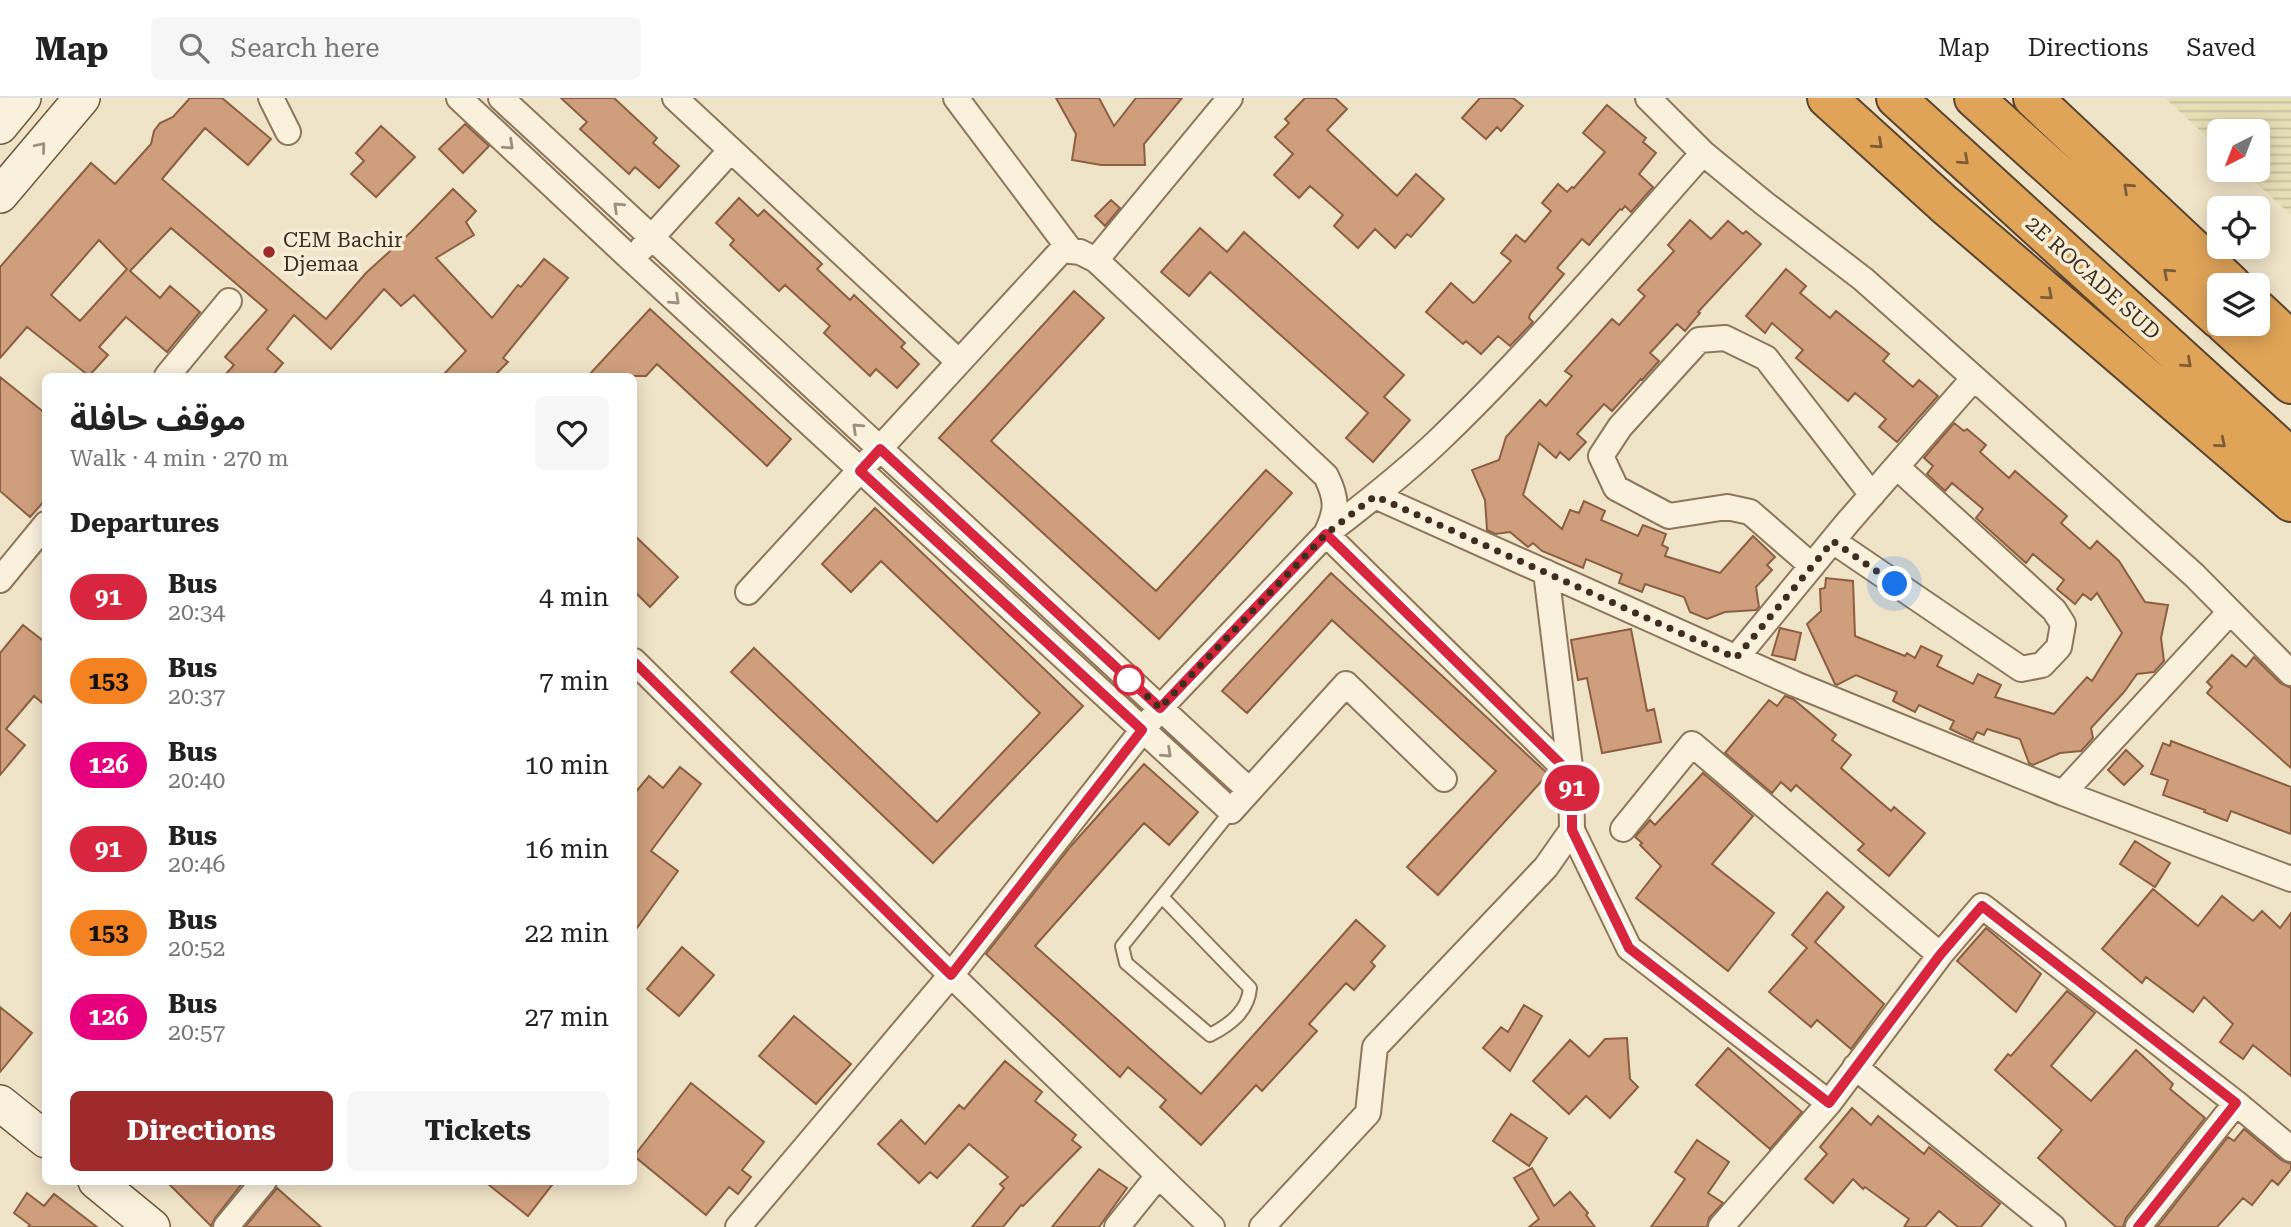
<!DOCTYPE html>
<meta charset="utf-8">
<style>
:root{--surface:#fff;--page:#f6f6f6;--text:#222;--muted:#767676;--line:#e0e0e0;--accent:#9e2a2b}
body{margin:0;font-family:"Roboto Serif","Noto Sans Arabic",serif;background:var(--page);color:var(--text);height:100vh;display:flex;flex-direction:column;font-size:26px;white-space:nowrap}
*{box-sizing:border-box;margin:0}
p{font-size:23px;color:var(--muted)}
.icon{flex:none;width:38px;height:38px;fill:none;stroke:currentColor;stroke-width:2;stroke-linecap:round;stroke-linejoin:round}
.map{position:relative;flex:1;overflow:hidden}
.sheet{position:absolute;left:42px;top:275px;width:595px;height:812px;display:flex;flex-direction:column;background:var(--surface);border-radius:10px;box-shadow:0 4px 18px #0003}
.sheet>*{flex:none}
.badge{padding:0 14px;border-radius:23px;font-size:24px;line-height:46px}
.needle{width:46px;rotate:222deg}
.tools{position:absolute;left:2207px;top:21px;display:grid;gap:14px}
.tools a{display:grid;place-items:center;width:63px;height:63px;border-radius:10px;background:var(--surface);box-shadow:0 4px 18px #0003;font-size:35px}
.you{position:absolute;width:35px;height:35px;margin:-18px;border:5px solid #fff;border-radius:50%;background:#1a73e8;box-shadow:0 0 0 10px #1a73e833}
.map>.badge{position:absolute;translate:-50% -50%;box-shadow:0 0 0 4px #fff}
h2{padding:0 28px;font-size:26px;line-height:63px}
.round{display:grid;place-items:center;flex:none;width:74px;height:74px;border-radius:10px;background:var(--page)}
.head{display:flex;align-items:center;justify-content:space-between;height:119px;padding:0 28px}
h1{font-size:33px;font-weight:700;line-height:52px}
.cta{display:flex;gap:14px;margin-top:auto;padding:14px 28px}
.cta a{flex:1;height:80px;border-radius:10px;background:var(--accent);color:#fff;font-size:28px;font-weight:700;line-height:80px;text-align:center}
.cta a+a{background:var(--page);color:var(--text)}
ul{padding:0;list-style:none}
li{display:flex;align-items:center;gap:21px;height:84px;padding:0 28px}
li div{flex:1}
li b{display:block;font-size:26px}
li em{font-style:normal}
li .badge{min-width:77px;font-weight:700;text-align:center}
header{display:flex;align-items:center;gap:42px;box-sizing:border-box;height:98px;padding:0 35px;background:var(--surface);border-bottom:2px solid var(--line)}
header strong{font-size:33px}
nav{display:flex;gap:38px;margin-inline-start:auto;font-size:24px}
.search{width:490px;height:63px;background:var(--page);display:flex;align-items:center;gap:18px;box-sizing:border-box;padding:0 24px;border-radius:10px;color:var(--muted);font-size:26px}
.map>svg:first-child{display:block}
</style>
<header>
<strong>Map</strong>
<div class="search"><svg class="icon" aria-label="search" viewBox="0 0 24 24"><circle cx="10" cy="10" r="6"/><path d="M15 15l6 6"/></svg>Search here</div>
<nav><a>Map</a><a>Directions</a><a>Saved</a></nav>
</header>
<div class="map">
<svg width="2291" height="1129" viewBox="0 0 2291 1129">
<defs>
<pattern id="farmland-rules" width="6" height="5" patternUnits="userSpaceOnUse" patternTransform="scale(1.75)"><rect width="6" height="5" fill="#e6deb5"/><path d="M0 2.5h6" fill="none" stroke="#c6bf9b"/></pattern>
</defs>
<rect width="100%" height="100%" fill="#f0e4c8"/>
<!-- farmland -->
<path fill="url(#farmland-rules)" d="M 2165,0 L 2291,0 L 2291,117 L 2242,72 L 2258,72 L 2258,33 L 2219,33 L 2219,50 Z"/>
<!-- building -->
<path fill="#cf9f7d" stroke="#8d5f41" stroke-width="2" fill-rule="evenodd" d="M 190,0 L 222,0 L 271,41 L 248,67 L 205,30 L 162,81 L 326,221 L 366,175 L 411,134 L 453,91 L 476,113 L 466,124 L 474,137 L 436,160 L 492,220 L 518,187 L 521,189 L 544,161 L 568,180 L 503,260 L 508,264 L 494,278 L 442,278 L 466,253 L 414,197 L 401,208 L 384,191 L 331,251 L 294,217 L 267,251 L 283,265 L 272,278 L 224,278 L 234,267 L 225,259 L 267,212 L 171,130 L 130,173 L 160,200 L 170,188 L 200,214 L 167,254 L 126,219 L 99,249 L 108,257 L 89,278 L 27,229 L 0,260 L 0,169 L 91,65 L 115,86 L 151,46 L 154,33 L 160,25 L 173,19 ZM 99,142 L 127,171 L 80,223 L 51,197 Z
M 561,0 L 614,0 L 657,40 L 653,45 L 679,68 L 659,90 L 635,69 L 629,76 L 580,31 L 587,24 Z
M 1056,0 L 1099,0 L 1114,28 L 1136,0 L 1182,0 L 1144,46 L 1145,67 L 1101,67 L 1072,62 L 1076,36 Z
M 1305,0 L 1335,0 L 1347,11 L 1327,32 L 1397,98 L 1416,76 L 1444,101 L 1411,139 L 1407,136 L 1395,150 L 1375,131 L 1358,150 L 1334,128 L 1343,117 L 1310,88 L 1299,100 L 1274,77 L 1293,56 L 1275,39 L 1289,25 L 1285,21 Z
M 1480,0 L 1513,0 L 1523,8 L 1501,33 L 1497,29 L 1486,41 L 1462,20 Z
M 1607,7 L 1646,40 L 1643,44 L 1656,55 L 1639,76 L 1653,89 L 1631,114 L 1625,108 L 1622,112 L 1620,111 L 1589,147 L 1582,141 L 1557,170 L 1564,176 L 1530,216 L 1529,220 L 1533,224 L 1510,248 L 1498,238 L 1481,256 L 1466,243 L 1463,246 L 1426,214 L 1451,185 L 1473,205 L 1476,203 L 1511,163 L 1501,155 L 1516,137 L 1525,144 L 1551,113 L 1542,105 L 1558,86 L 1567,94 L 1572,89 L 1574,90 L 1605,54 L 1583,35 Z
M 465,26 L 489,48 L 463,75 L 439,51 Z
M 381,28 L 415,59 L 376,99 L 351,76 L 364,63 L 356,55 Z
M 739,100 L 758,118 L 764,112 L 822,166 L 817,171 L 850,202 L 854,197 L 905,245 L 901,249 L 919,266 L 897,290 L 876,271 L 870,278 L 824,235 L 830,228 L 785,187 L 779,193 L 730,147 L 734,142 L 716,125 Z
M 1111,102 L 1120,110 L 1105,128 L 1095,118 Z
M 1690,122 L 1711,141 L 1728,123 L 1743,136 L 1746,133 L 1761,146 L 1698,214 L 1700,215 L 1685,233 L 1677,226 L 1650,255 L 1659,263 L 1642,282 L 1641,281 L 1612,313 L 1604,306 L 1577,336 L 1586,344 L 1569,362 L 1560,354 L 1556,360 L 1539,345 L 1523,397 L 1562,431 L 1570,412 L 1579,415 L 1584,403 L 1605,413 L 1601,422 L 1638,438 L 1643,427 L 1666,436 L 1662,447 L 1668,450 L 1665,458 L 1720,475 L 1753,438 L 1775,459 L 1767,467 L 1772,472 L 1756,489 L 1759,509 L 1756,512 L 1725,514 L 1707,521 L 1690,514 L 1684,499 L 1645,486 L 1642,494 L 1619,485 L 1622,476 L 1586,461 L 1583,470 L 1542,453 L 1533,445 L 1528,449 L 1510,434 L 1495,436 L 1487,432 L 1485,402 L 1472,372 L 1499,362 L 1506,339 L 1540,302 L 1546,308 L 1572,278 L 1565,273 L 1612,221 L 1619,227 L 1645,198 L 1638,192 L 1674,153 L 1668,147 Z
M 1200,130 L 1227,154 L 1244,134 L 1404,277 L 1384,299 L 1410,322 L 1373,364 L 1346,340 L 1368,315 L 1210,174 L 1189,198 L 1161,174 Z
M 1786,171 L 1806,188 L 1800,195 L 1830,220 L 1836,213 L 1889,256 L 1883,263 L 1913,289 L 1919,282 L 1938,298 L 1897,344 L 1879,329 L 1886,321 L 1855,295 L 1848,303 L 1796,260 L 1803,252 L 1772,225 L 1765,235 L 1746,218 Z
M 1074,193 L 1104,220 L 991,343 L 1156,493 L 1266,372 L 1292,395 L 1159,541 L 939,340 Z
M 650,211 L 791,341 L 767,368 L 657,266 L 646,278 L 588,278 Z
M 0,279 L 46,316 L 46,401 L 30,419 L 0,393 Z
M 1954,325 L 1964,333 L 1967,331 L 1986,347 L 1980,354 L 2009,380 L 2015,373 L 2067,418 L 2061,425 L 2090,451 L 2097,443 L 2119,463 L 2145,504 L 2168,507 L 2161,540 L 2164,563 L 2154,574 L 2137,576 L 2124,594 L 2091,630 L 2093,640 L 2081,653 L 2060,655 L 2033,667 L 2029,665 L 2020,641 L 1987,631 L 1984,637 L 1977,634 L 1973,642 L 1950,631 L 1954,623 L 1919,607 L 1915,614 L 1893,603 L 1897,594 L 1856,577 L 1837,587 L 1835,586 L 1807,526 L 1821,513 L 1820,491 L 1825,490 L 1826,480 L 1853,483 L 1855,538 L 1905,558 L 1907,555 L 1915,560 L 1921,548 L 1942,558 L 1937,568 L 1973,586 L 1978,576 L 2001,587 L 1995,599 L 2054,616 L 2087,579 L 2092,583 L 2122,535 L 2097,495 L 2091,502 L 2083,496 L 2075,506 L 2057,491 L 2064,482 L 2033,456 L 2026,465 L 1976,420 L 1983,411 L 1952,385 L 1945,393 L 1927,376 L 1933,368 L 1924,360 Z
M 875,410 L 1083,608 L 933,765 L 731,574 L 754,550 L 937,724 L 1040,615 L 881,463 L 851,494 L 822,466 Z
M 634,437 L 678,479 L 650,509 L 634,493 Z
M 1331,475 L 1548,676 L 1438,797 L 1407,769 L 1496,673 L 1332,522 L 1247,615 L 1222,593 Z
M 23,527 L 46,545 L 46,608 L 34,598 L 6,631 L 25,647 L 0,677 L 0,555 Z
M 1780,530 L 1801,535 L 1795,562 L 1772,557 Z
M 1631,531 L 1647,613 L 1654,611 L 1661,644 L 1602,655 L 1587,580 L 1578,582 L 1571,542 Z
M 2232,557 L 2246,569 L 2254,559 L 2280,585 L 2291,590 L 2291,670 L 2207,595 L 2212,589 L 2207,584 Z
M 1785,598 L 1793,601 L 1836,637 L 1832,642 L 1851,657 L 1841,670 L 1891,713 L 1894,709 L 1925,735 L 1889,778 L 1858,752 L 1864,746 L 1796,687 L 1791,693 L 1781,684 L 1772,695 L 1725,655 L 1769,602 L 1777,608 Z
M 2171,643 L 2291,689 L 2291,736 L 2231,713 L 2227,723 L 2204,714 L 2205,712 L 2163,697 L 2168,682 L 2151,676 L 2163,645 L 2170,648 Z
M 2126,652 L 2143,668 L 2124,687 L 2108,672 Z
M 1144,666 L 1198,714 L 1169,747 L 1144,725 L 1035,848 L 1201,996 L 1356,822 L 1385,848 L 1371,864 L 1375,868 L 1354,892 L 1346,885 L 1309,926 L 1317,933 L 1262,993 L 1256,987 L 1201,1047 L 1160,1009 L 1166,1002 L 1128,969 L 1120,979 L 986,856 L 1071,748 Z
M 680,669 L 701,686 L 651,753 L 678,773 L 634,834 L 634,696 L 649,678 L 663,690 Z
M 1703,675 L 1753,718 L 1712,766 L 1774,815 L 1728,873 L 1636,800 L 1661,768 L 1640,747 L 1642,745 L 1635,739 L 1650,722 L 1655,727 Z
M 2135,743 L 2170,765 L 2155,789 L 2120,766 Z
M 2153,791 L 2198,828 L 2222,798 L 2253,823 L 2262,813 L 2280,830 L 2291,815 L 2291,978 L 2253,947 L 2243,961 L 2220,944 L 2233,926 L 2204,899 L 2193,914 L 2146,879 L 2142,885 L 2102,851 Z
M 1827,794 L 1844,809 L 1815,844 L 1884,906 L 1851,951 L 1817,922 L 1811,929 L 1769,894 L 1807,850 L 1792,837 Z
M 1986,830 L 2041,876 L 2016,914 L 1957,863 Z
M 682,849 L 714,877 L 679,918 L 647,891 Z
M 2067,893 L 2095,915 L 2051,968 L 2091,1003 L 2136,952 L 2173,986 L 2170,991 L 2205,1020 L 2126,1120 L 2123,1129 L 2116,1129 L 2038,1060 L 2062,1032 L 1995,972 L 2008,956 L 2011,958 Z
M 1524,907 L 1542,918 L 1510,973 L 1483,950 L 1501,929 L 1508,934 Z
M 0,909 L 32,935 L 0,974 Z
M 794,918 L 851,966 L 816,1006 L 759,958 Z
M 1627,940 L 1630,981 L 1638,989 L 1610,1020 L 1586,998 L 1569,1016 L 1533,983 L 1570,942 L 1589,959 L 1605,941 Z
M 1728,950 L 1802,1014 L 1770,1051 L 1696,987 Z
M 1005,963 L 1042,994 L 1035,1003 L 1076,1037 L 1072,1042 L 1081,1049 L 1023,1108 L 1021,1107 L 1003,1129 L 972,1129 L 1004,1090 L 1000,1086 L 1008,1079 L 969,1046 L 937,1080 L 930,1074 L 919,1085 L 878,1046 L 901,1022 L 925,1046 L 959,1007 L 964,1011 Z
M 691,985 L 764,1044 L 742,1072 L 751,1079 L 738,1096 L 729,1089 L 706,1117 L 634,1058 Z
M 1852,1010 L 1871,1027 L 1878,1018 L 1924,1056 L 1929,1049 L 2000,1106 L 1981,1129 L 1958,1129 L 1939,1113 L 1925,1129 L 1904,1129 L 1909,1121 L 1865,1089 L 1863,1091 L 1853,1081 L 1833,1105 L 1805,1081 L 1827,1056 L 1820,1049 Z
M 1511,1016 L 1547,1040 L 1529,1068 L 1493,1043 Z
M 2244,1031 L 2281,1062 L 2291,1066 L 2291,1071 L 2278,1087 L 2272,1082 L 2252,1107 L 2243,1100 L 2217,1129 L 2157,1129 L 2228,1039 L 2234,1043 Z
M 1697,1042 L 1729,1064 L 1708,1095 L 1723,1105 L 1709,1120 L 1707,1129 L 1651,1129 L 1685,1081 L 1675,1074 Z
M 1532,1070 L 1554,1108 L 1570,1094 L 1588,1115 L 1586,1117 L 1595,1129 L 1529,1129 L 1539,1121 L 1514,1080 Z
M 1099,1071 L 1127,1090 L 1099,1129 L 1052,1129 Z
M 166,1083 L 244,1083 L 215,1120 L 211,1128 Z
M 484,1083 L 555,1083 L 528,1118 Z
M 277,1090 L 321,1129 L 245,1129 Z
M 27,1095 L 44,1108 L 54,1096 L 97,1129 L 28,1129 L 30,1127 L 14,1115 Z"/>
<g fill="none" stroke-linecap="round" stroke-linejoin="round">
<defs>
<path id="lane" d="M 1162,799 L 1250,890 C 1248,913 1231,926 1210,937 L 1126,865 L 1122,848 L 1231,713"/>
<path id="street" d="M 271,0 L 288,34
M 459,0 L 630,160 L 1231,713 L 1346,586 L 1444,681
M 501,0 L 1249,692
M 675,0 L 959,264
M 956,0 L 1071,153
M 1648,0 L 1703,55 L 1765,106 L 1863,181 L 1925,236 L 2194,477 L 2291,575
M 1703,55 C 1616,153 1531,254 1437,344 C 1402,377 1364,407 1326,436 L 1571,677 L 1572,732 L 1629,850 L 1829,1005
M 642,150 L 731,52
M 1096,162 L 1230,0
M 167,278 L 229,203
M 1375,398 L 1795,586 L 2063,695 L 2291,781
M 1833,443 L 2021,571 L 2042,567 L 2059,549 L 2063,526 L 2054,512 L 1897,369
M 1812,468 L 1750,414 L 1727,409 L 1669,418 L 1616,390 L 1601,358 L 1620,329 L 1699,242 L 1725,240 L 1766,260 L 1872,397
M 1546,474 L 1571,677
M 0,482 L 46,426
M 1736,560 L 1848,424 L 1974,280
M 634,563 L 951,877 L 1212,1129
M 2063,695 L 2230,514
M 1623,731 L 1692,646 L 1940,857 L 1829,1005 L 1721,1129
M 1940,857 L 1982,808 L 2236,1005 L 2291,1051
M 1855,969 L 2053,1129
M 226,1129 L 264,1083
M 738,1129 L 951,877 L 1160,610 L 1326,436 C 1337,413 1338,402 1326,378 L 1096,162 L 1080,154 L 1062,152 L 748,494
M 1117,1129 L 1158,1078
M 1262,1129 L 1368,1015 L 1375,949 L 1546,769 L 1572,732
M 2138,1129 L 2236,1005"/>
<path id="secondary" d="M 0,28 L 23,0
M 0,97 L 82,0
M 0,1005 L 46,1042
M 96,1083 L 152,1129"/>
<path id="highway" d="M 1827,0 L 1944,106 L 2291,404
M 1896,0 L 2291,360
M 1974,0 L 2219,221
M 2033,0 L 2232,187
M 2258,212 L 2291,243
M 2225,226 L 2291,286"/>
</defs>
<!-- lane casing -->
<use href="#lane" stroke="#8d765c" stroke-width="16"/>
<!-- street casing -->
<use href="#street" stroke="#8d765c" stroke-width="28"/>
<!-- secondary casing -->
<use href="#secondary" stroke="#6f573f" stroke-width="38"/>
<!-- highway casing -->
<use href="#highway" stroke="#5b4430" stroke-width="42"/>
<!-- lane -->
<use href="#lane" stroke="#faf1dc" stroke-width="12"/>
<!-- street -->
<use href="#street" stroke="#faf1dc" stroke-width="24"/>
<!-- secondary -->
<use href="#secondary" stroke="#faf1dc" stroke-width="35"/>
<!-- highway -->
<use href="#highway" stroke="#e0a458" stroke-width="38"/>
</g>
<!-- one-way arrows -->
<defs><path id="oneway-chevron" d="M-2-3.5L2.5 0L-2 3.5" fill="none" stroke-width="1.6" stroke-linecap="round" stroke-linejoin="round" transform="scale(1.75)"/></defs>
<g stroke="#7e5d36">
<use href="#oneway-chevron" transform="translate(1878 46) rotate(42)"/>
<use href="#oneway-chevron" transform="translate(1964 62) rotate(42)"/>
<use href="#oneway-chevron" transform="translate(2128 90) rotate(-137)"/>
<use href="#oneway-chevron" transform="translate(2168 175) rotate(-138)"/>
<use href="#oneway-chevron" transform="translate(2048 197) rotate(41)"/>
<use href="#oneway-chevron" transform="translate(2187 265) rotate(42)"/>
<use href="#oneway-chevron" transform="translate(2221 345) rotate(40)"/>
</g>
<g stroke="#9c907e">
<use href="#oneway-chevron" transform="translate(509 47) rotate(43)"/>
<use href="#oneway-chevron" transform="translate(41 49) rotate(-50)"/>
<use href="#oneway-chevron" transform="translate(618 109) rotate(-137)"/>
<use href="#oneway-chevron" transform="translate(675 202) rotate(43)"/>
<use href="#oneway-chevron" transform="translate(857 330) rotate(-137)"/>
<use href="#oneway-chevron" transform="translate(1167 655) rotate(43)"/>
</g>
<g fill="none" stroke-linecap="round" stroke-linejoin="round">
<defs>
<path id="line" d="M 634,564 L 951,877 L 1142,632 L 860,373 L 880,351 L 1160,610 L 1326,436 L 1572,677 L 1572,732 L 1629,850 L 1829,1005 L 1940,857 L 1982,808 L 2236,1005 L 2138,1129"/>
</defs>
<!-- line casing -->
<use href="#line" stroke="#fff" stroke-width="16"/>
<!-- line -->
<use href="#line" stroke="#d7263d" stroke-width="10"/>
<!-- walk -->
<path stroke="#3d2e20" stroke-width="7" stroke-dasharray="0 12.6" d="M 1129,582 L 1120,573 L 1160,610 L 1326,436 L 1375,398 L 1736,560 L 1833,443 L 1895,486"/>
</g>
<!-- markers -->
<circle fill="#9e2a2b" stroke="#f7eed8" stroke-width="2.5" cx="269" cy="154" r="7"/>
<circle fill="#fff" stroke="#d7263d" stroke-width="3.5" cx="1129" cy="582" r="14"/>
<g text-anchor="middle" stroke-width="7" stroke-linejoin="round" paint-order="stroke">
<!-- poi labels -->
<g font-size="21" fill="#3d2e20" stroke="#f7eed8" text-anchor="start">
<text x="283" y="149">CEM Bachir<tspan x="283" dy="24">Djemaa</tspan></text>
</g>
<!-- street labels -->
<g font-size="21" fill="#3d2e20" stroke="#f7eed8">
<text transform="translate(2093 180) rotate(42)" y="7">2E ROCADE SUD</text>
</g>
</g>
</svg>
<div class="tools">
<a><svg class="needle" viewBox="-14 -14 28 28"><path d="M0-13l5 13h-10z" fill="#e53935"/><path d="M0 13l5-13h-10z" fill="#767676"/></svg></a>
<a><svg class="icon" aria-label="locate" viewBox="0 0 24 24"><circle cx="12" cy="12" r="6"/><path d="M12 2v4M12 18v4M2 12h4M18 12h4"/></svg></a>
<a><svg class="icon" aria-label="layers" viewBox="0 0 24 24"><path d="M12 4l9 5-9 5-9-5zM3 14l9 5 9-5"/></svg></a>
</div>
<div class="you" style="left:1895px;top:486px"></div>
<b class="badge" style="left:1572px;top:690px;background:#d7263d;color:#fff">91</b>
<section class="sheet">
<div class="head"><div><h1>موقف حافلة</h1><p>Walk · 4 min · 270 m</p></div><a class="round"><svg class="icon" aria-label="heart" viewBox="0 0 24 24"><path d="M12 20l-8-8c-3-5 5-10 8-4 3-6 11-1 8 4z"/></svg></a></div>
<h2>Departures</h2>
<ul>
<li><span class="badge" style="background:#d7263d;color:#fff">91</span><div><b>Bus</b><p>20:34</p></div><em>4 min</em></li>
<li><span class="badge" style="background:#f58220;color:#111">153</span><div><b>Bus</b><p>20:37</p></div><em>7 min</em></li>
<li><span class="badge" style="background:#e6007e;color:#fff">126</span><div><b>Bus</b><p>20:40</p></div><em>10 min</em></li>
<li><span class="badge" style="background:#d7263d;color:#fff">91</span><div><b>Bus</b><p>20:46</p></div><em>16 min</em></li>
<li><span class="badge" style="background:#f58220;color:#111">153</span><div><b>Bus</b><p>20:52</p></div><em>22 min</em></li>
<li><span class="badge" style="background:#e6007e;color:#fff">126</span><div><b>Bus</b><p>20:57</p></div><em>27 min</em></li>
</ul>
<div class="cta"><a>Directions</a><a>Tickets</a></div>
</section>
</div>
